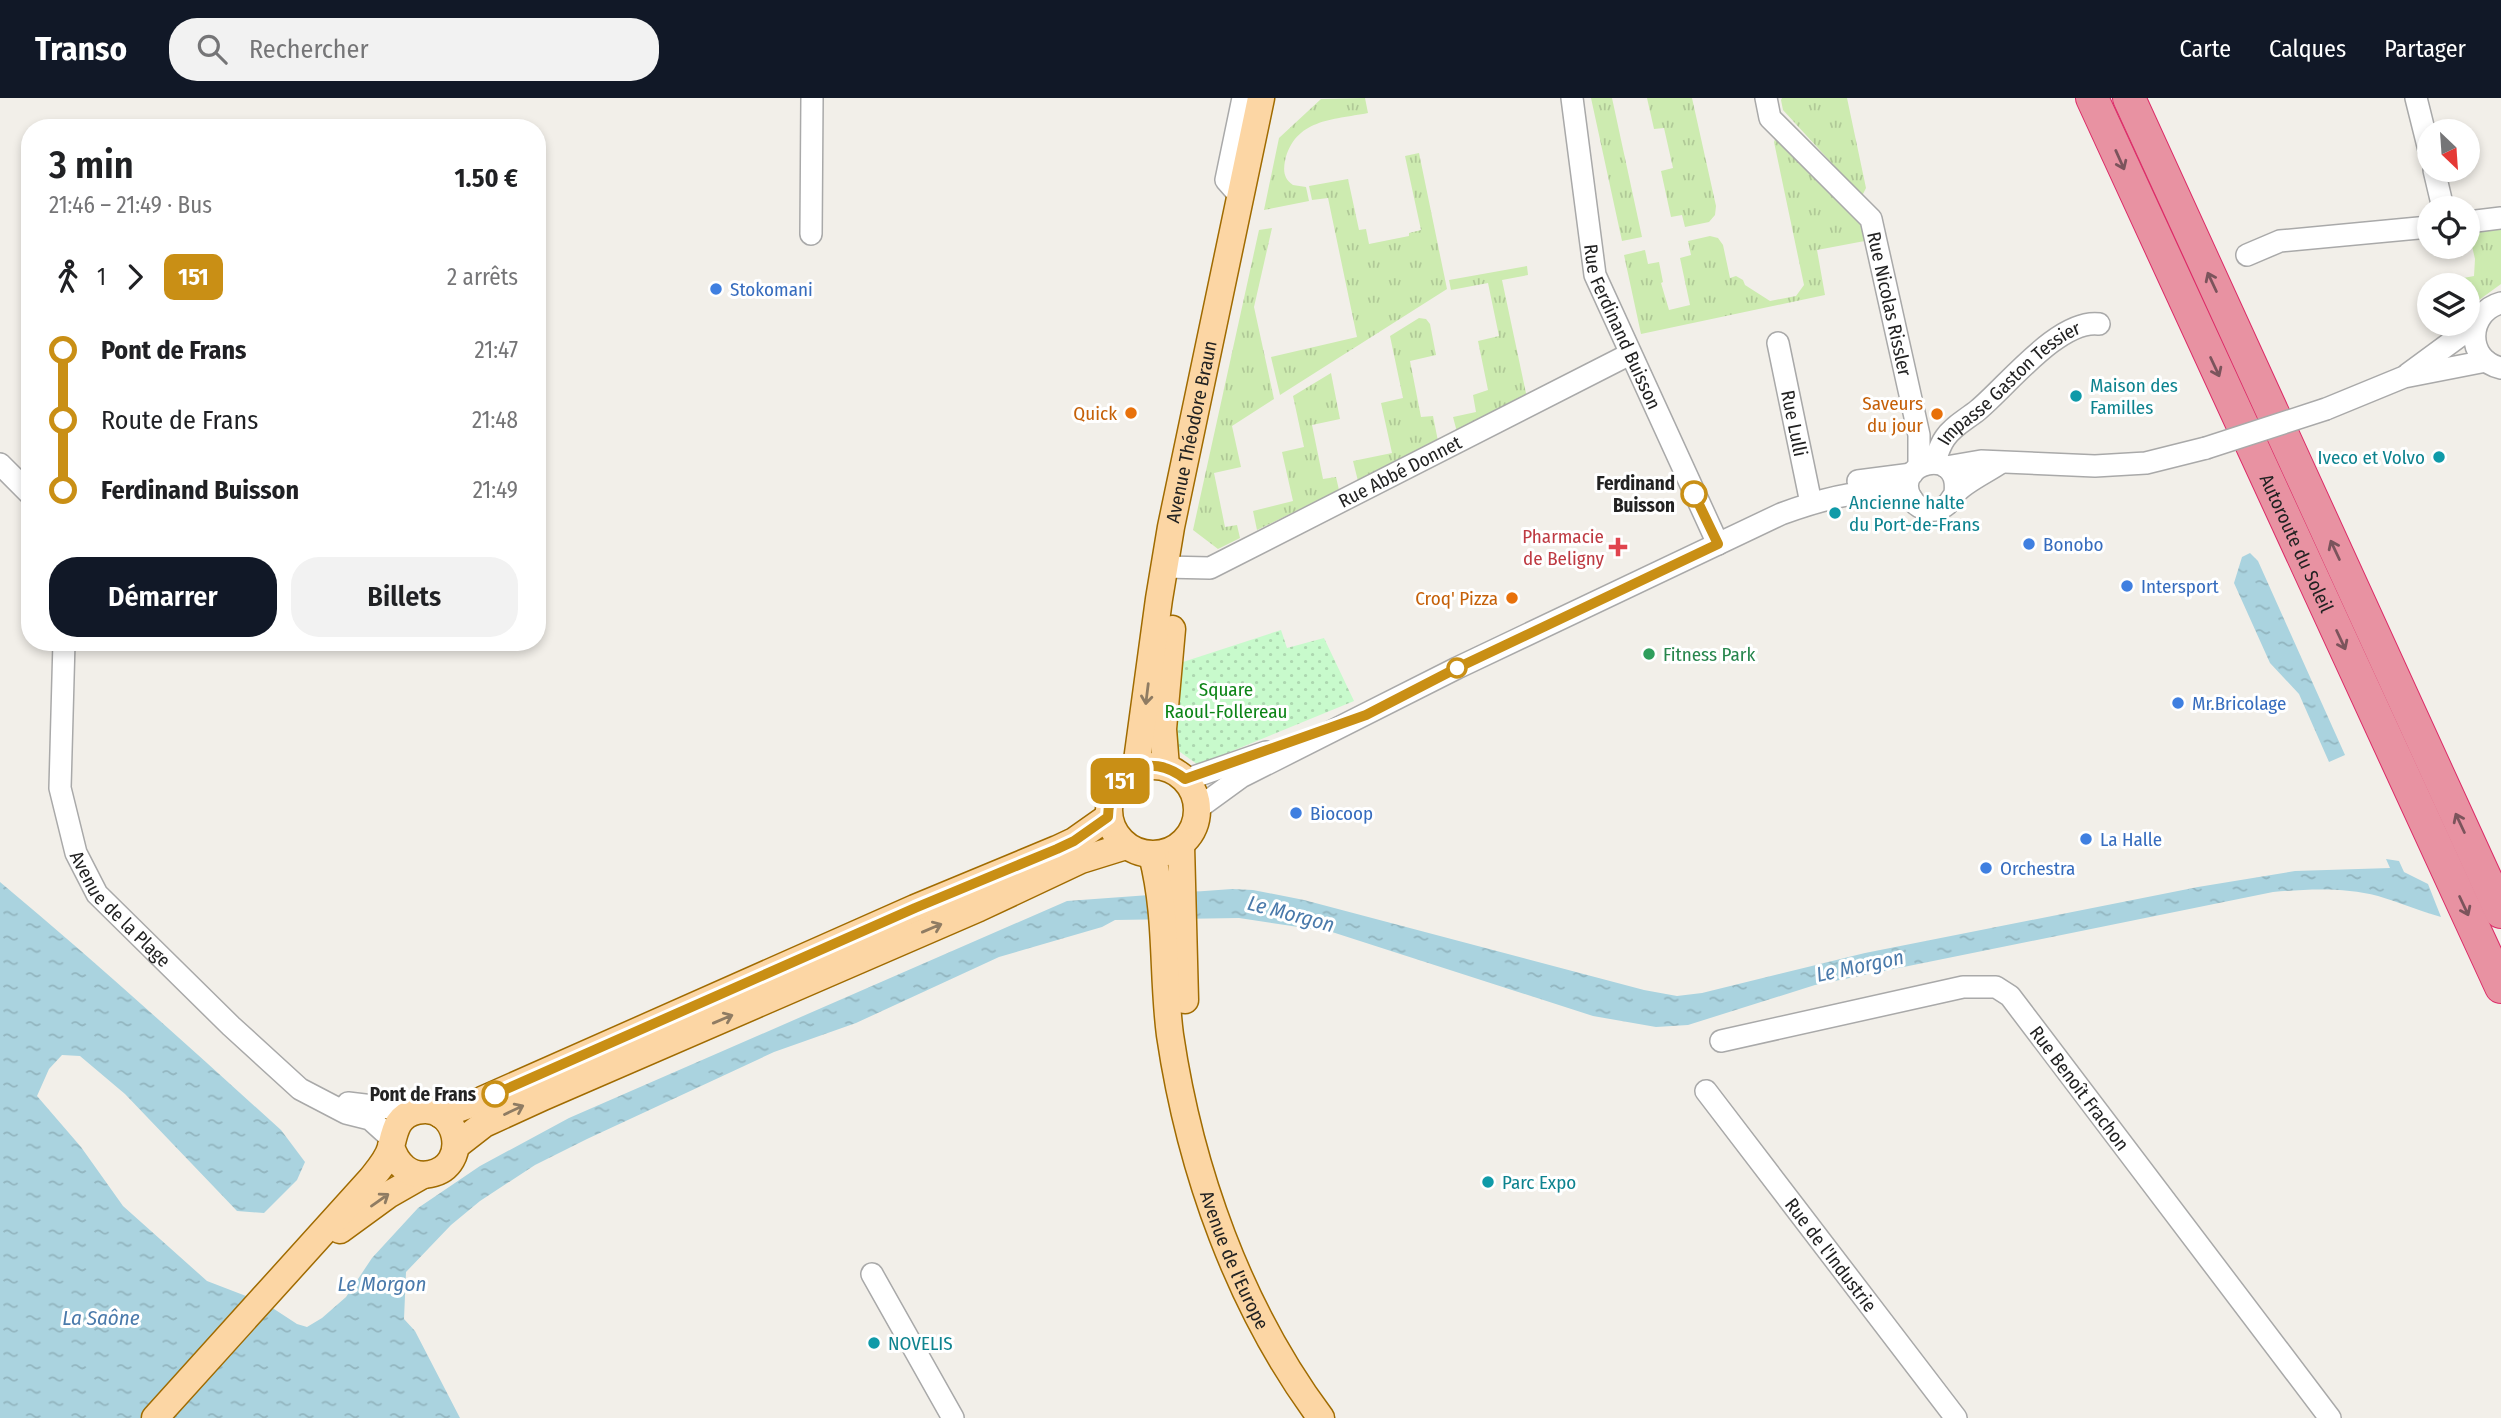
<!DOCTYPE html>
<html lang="fr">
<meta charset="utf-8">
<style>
:root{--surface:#fff;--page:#f2f2f2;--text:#202124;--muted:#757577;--accent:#111827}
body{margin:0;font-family:"Fira Sans Condensed",sans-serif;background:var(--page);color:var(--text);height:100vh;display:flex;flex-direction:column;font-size:26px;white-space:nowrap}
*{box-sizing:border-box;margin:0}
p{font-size:23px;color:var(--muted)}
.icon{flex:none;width:38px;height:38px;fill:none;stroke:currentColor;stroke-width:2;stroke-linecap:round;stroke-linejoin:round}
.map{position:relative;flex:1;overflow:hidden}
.side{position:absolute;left:21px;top:21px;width:525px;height:532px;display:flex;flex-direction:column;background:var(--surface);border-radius:28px;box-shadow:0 4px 10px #0003}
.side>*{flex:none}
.badge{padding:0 14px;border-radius:10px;font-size:24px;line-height:46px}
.needle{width:46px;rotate:155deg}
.tools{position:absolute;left:2417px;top:21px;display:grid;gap:14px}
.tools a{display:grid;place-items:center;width:63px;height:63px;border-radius:50%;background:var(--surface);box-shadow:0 4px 10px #0003;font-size:35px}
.map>.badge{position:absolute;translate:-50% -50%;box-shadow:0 0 0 4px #fff}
.legs{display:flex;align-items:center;gap:10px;height:77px;padding:0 28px;font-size:23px}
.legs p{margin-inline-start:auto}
.headline{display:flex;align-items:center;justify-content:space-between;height:119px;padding:0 28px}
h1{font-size:38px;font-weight:600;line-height:52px}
.action{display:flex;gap:14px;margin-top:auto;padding:14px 28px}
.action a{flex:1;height:80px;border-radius:28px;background:var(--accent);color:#fff;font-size:28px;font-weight:600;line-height:80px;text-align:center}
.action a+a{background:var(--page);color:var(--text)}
ul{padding:0 28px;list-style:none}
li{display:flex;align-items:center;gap:24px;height:70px;font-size:26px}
li i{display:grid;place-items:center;width:10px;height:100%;margin:0 9px;background:currentColor}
li i::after{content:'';width:18px;height:18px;margin:-9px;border:5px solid;border-radius:50%;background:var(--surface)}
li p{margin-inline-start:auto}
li:first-child i{background:linear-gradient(#0000 50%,currentColor 0)}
li:last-child i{background:linear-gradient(currentColor 50%,#0000 0)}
header{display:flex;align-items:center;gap:42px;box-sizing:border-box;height:98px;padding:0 35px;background:var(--accent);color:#fff}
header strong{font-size:33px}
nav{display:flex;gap:38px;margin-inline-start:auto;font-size:24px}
.search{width:490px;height:63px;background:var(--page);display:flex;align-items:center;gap:18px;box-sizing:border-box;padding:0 24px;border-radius:28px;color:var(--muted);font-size:26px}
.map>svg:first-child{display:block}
</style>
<header>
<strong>Transo</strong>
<div class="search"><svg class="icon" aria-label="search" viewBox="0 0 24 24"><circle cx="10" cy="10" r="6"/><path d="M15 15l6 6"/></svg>Rechercher</div>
<nav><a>Carte</a><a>Calques</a><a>Partager</a></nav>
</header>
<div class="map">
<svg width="2501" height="1320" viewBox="0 0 2501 1320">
<defs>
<pattern id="grass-tufts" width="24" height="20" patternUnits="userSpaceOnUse" patternTransform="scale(1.75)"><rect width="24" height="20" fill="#cdebb0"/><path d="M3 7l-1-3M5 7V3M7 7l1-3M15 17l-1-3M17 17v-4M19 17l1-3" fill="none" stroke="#b0c997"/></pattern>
<pattern id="park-dots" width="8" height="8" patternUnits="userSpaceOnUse" patternTransform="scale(1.75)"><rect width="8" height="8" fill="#c8facc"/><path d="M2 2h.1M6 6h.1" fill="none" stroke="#acd6af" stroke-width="1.8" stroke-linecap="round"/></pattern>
<pattern id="water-ripples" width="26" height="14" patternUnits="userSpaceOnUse" patternTransform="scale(1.75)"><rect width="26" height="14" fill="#aad3df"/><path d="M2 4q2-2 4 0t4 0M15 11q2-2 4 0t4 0" fill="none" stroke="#92b5bf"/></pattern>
</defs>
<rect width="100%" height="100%" fill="#f2efe9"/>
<!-- grass -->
<path fill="url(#grass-tufts)" d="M 1365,0 L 1368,15 C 1332,22 1295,21 1285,63 C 1283,73 1284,81 1293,87 L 1306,89 L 1309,103 L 1264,112 L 1279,40 L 1321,1 Z
M 1591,0 L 1612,0 L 1642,139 L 1622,143 Z
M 1647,0 L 1692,0 L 1716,108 L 1715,117 L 1709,124 L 1685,129 L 1682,117 L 1671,119 L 1661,73 L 1673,70 L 1664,30 L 1654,31 Z
M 1782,0 L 1847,0 L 1866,90 L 1862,98 L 1783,12 L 1781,2 Z
M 1777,36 L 1864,130 L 1870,142 L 1817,152 L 1825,197 L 1641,236 L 1624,157 L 1645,152 L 1648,166 L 1659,164 L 1663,184 L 1661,185 L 1669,212 L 1690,207 L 1680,160 L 1691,157 L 1688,143 L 1710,138 L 1718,140 L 1723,147 L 1730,180 L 1736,178 L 1743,182 L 1745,187 L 1770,203 L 1796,198 L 1804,187 L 1774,44 Z
M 1419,55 L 1447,191 L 1280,297 L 1271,259 L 1357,239 L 1328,100 L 1312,102 L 1309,88 L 1348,81 L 1359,132 L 1366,131 L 1369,146 L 1409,138 L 1409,135 L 1421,132 L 1405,58 Z
M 1272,130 L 1254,209 L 1274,301 L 1232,328 L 1241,369 L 1214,375 L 1225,429 L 1237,427 L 1240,440 L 1218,451 L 1193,432 L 1259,132 Z
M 2501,131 L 2501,186 L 2468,210 L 2468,187 L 2459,187 L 2458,181 L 2474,178 L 2475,161 L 2469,135 Z
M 1527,168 L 1528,177 L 1502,182 L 1527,300 L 1457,334 L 1453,319 L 1476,314 L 1473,297 L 1488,292 L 1478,243 L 1499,238 L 1488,185 L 1451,192 L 1449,182 Z
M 1419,220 L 1426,221 L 1430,226 L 1436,257 L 1410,263 L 1421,319 L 1433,318 L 1438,343 L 1358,383 L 1353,363 L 1392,355 L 1381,305 L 1403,300 L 1390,238 Z
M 1331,275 L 1340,321 L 1312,327 L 1323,381 L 1336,379 L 1339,392 L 1257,432 L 1253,413 L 1293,403 L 1282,354 L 1304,349 L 1293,298 Z"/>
<!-- park -->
<path fill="url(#park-dots)" d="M 1281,532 L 1287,550 L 1324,540 L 1354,603 L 1198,667 L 1172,648 L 1180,565 Z"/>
<!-- water -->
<path fill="url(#water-ripples)" d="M 2250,455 L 2258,463 L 2345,657 L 2329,664 L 2299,596 L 2270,565 L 2234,485 L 2242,459 Z
M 2386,761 L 2399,763 L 2404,774 L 2428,786 L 2441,819 C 2419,813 2399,804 2378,798 C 2344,789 2307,791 2273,794 L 1815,887 L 1688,927 L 1656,929 L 1593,918 L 1332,834 L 1239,820 L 1115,822 L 1102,829 L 999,859 L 856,925 L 774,954 L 587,1041 L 535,1067 L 480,1103 L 451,1127 L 406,1174 L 404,1221 L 415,1233 L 460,1320 L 0,1320 L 0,784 C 96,864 188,948 281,1032 L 305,1064 L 297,1082 L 264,1115 L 237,1113 L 125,996 L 80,958 L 62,957 L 49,971 L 37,998 L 81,1049 L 123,1108 L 207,1183 L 246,1198 L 241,1206 L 258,1221 L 271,1209 L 297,1226 L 307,1229 L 322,1220 L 346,1199 L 372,1160 L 418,1110 L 480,1068 L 569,1020 L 1067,803 L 1232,791 L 1253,792 L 1304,802 L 1644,892 L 1677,898 L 1702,895 L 1865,855 L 2198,789 L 2295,773 L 2390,770 Z"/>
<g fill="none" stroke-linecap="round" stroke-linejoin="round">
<defs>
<g id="minor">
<path id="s1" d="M 1572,0 L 1595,177 L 1718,446"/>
<path id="s2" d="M 1766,0 L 1770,20 L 1871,121 L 1919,337 L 1919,368"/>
<path d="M 2416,0 L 2429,52"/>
<path d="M 2434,72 L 2443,110"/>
<path d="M 1240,98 L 1226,82 L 1243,0"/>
<path d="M 2468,124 L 2501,120"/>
<path d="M 811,136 L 812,0"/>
<path d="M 2247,157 L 2280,143 L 2429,129"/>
<path d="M 2501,205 C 2467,214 2465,262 2501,270"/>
<path id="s3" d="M 1778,245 L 1811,405"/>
<path d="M 2408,276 L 2476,226"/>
<path d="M 2326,311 L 2404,279 L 2486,263"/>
<path id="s4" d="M 1934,365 C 1937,357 1940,347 1945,340 C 1953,328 1967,321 1978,312 C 2008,287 2059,221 2099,226"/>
<path d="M 0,366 L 30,396"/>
<path d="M 1946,369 L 1981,363 L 2095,368 L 2146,365 L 2206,350"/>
<path d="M 1858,383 L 1912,376"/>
<path d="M 1955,395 C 1961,346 1891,365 1911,400 C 1915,407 1922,411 1929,412 C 1935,413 1940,411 1945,408 C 1950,405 1951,401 1955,396 C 1963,385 1989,373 2000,365"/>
<path id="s5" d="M 1164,469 L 1210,470 L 1630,256"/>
<path id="s6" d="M 64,544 L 60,690 L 76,755 L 97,796 L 231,928 L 300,991 L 346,1015 L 370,1021 L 391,1040"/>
<path d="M 1185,682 L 1266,654"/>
<path d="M 1197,711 L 1241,679 L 1457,570 L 1781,416 C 1811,405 1852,392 1885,394 C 1893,395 1903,399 1912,401"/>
<path id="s7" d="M 1721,943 L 1963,889 L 1996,889 L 2010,898 L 2330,1320"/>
<path id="s8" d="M 1706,993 L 1956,1320"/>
<path d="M 348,1005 L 415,1013"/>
<path d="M 872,1176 L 953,1320"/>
</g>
<g id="major">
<circle cx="1153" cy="712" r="44"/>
<path d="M 1166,669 L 1163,631 L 1172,531"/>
<path id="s9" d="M 1136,670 L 1159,501 L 1171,429 L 1261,0"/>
<path d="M 1181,747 L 1185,902"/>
<path id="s10" d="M 1152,757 C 1168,818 1162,876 1170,937 C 1190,1072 1239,1210 1321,1320"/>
<path d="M 441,1017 L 482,1002 L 915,810 L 1057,751 L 1074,743 L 1108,719"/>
<path d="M 457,1047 L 484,1026 L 543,999 L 979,810 L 1081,762 L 1126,748"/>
<path d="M 340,1132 L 388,1097 L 423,1077"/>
<path d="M 155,1320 L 371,1081 C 379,1071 388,1061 391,1049 C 395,1032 397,1018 417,1013 C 458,1003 472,1068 430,1076 C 410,1080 396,1066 391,1048"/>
</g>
<g id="highway">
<path id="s11" d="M 2092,0 L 2501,889"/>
<path d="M 2129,0 L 2501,814"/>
</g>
</defs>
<!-- minor casing -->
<use href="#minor" stroke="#a9a9a9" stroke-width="24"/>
<!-- major casing -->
<use href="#major" stroke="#a06b00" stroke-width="29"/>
<!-- highway casing -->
<use href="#highway" stroke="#dc2a67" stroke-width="34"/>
<!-- minor -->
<use href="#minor" stroke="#fff" stroke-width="21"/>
<!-- major -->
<use href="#major" stroke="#fcd6a4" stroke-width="26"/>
<!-- highway -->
<use href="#highway" stroke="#e892a2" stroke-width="32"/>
<defs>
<path id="minor-bridge" d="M 2206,350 L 2326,311"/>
</defs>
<!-- minor-bridge casing -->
<use href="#minor-bridge" stroke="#a9a9a9" stroke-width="24" stroke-linecap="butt"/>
<!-- minor-bridge -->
<use href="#minor-bridge" stroke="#fff" stroke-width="21"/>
</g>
<!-- one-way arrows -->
<defs><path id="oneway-shaft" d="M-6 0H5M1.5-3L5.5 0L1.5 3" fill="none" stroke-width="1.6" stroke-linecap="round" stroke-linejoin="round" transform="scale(1.75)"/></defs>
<g stroke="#7b545c">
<use href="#oneway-shaft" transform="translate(2120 62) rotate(66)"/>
<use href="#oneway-shaft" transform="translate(2212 184) rotate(-115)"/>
<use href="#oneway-shaft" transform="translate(2215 269) rotate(65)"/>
<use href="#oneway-shaft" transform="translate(2335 452) rotate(-115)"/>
<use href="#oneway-shaft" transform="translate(2341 542) rotate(65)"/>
<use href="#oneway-shaft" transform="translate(2460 725) rotate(-115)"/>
<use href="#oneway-shaft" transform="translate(2464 808) rotate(65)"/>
</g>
<g stroke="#8f7c63">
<use href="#oneway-shaft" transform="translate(1147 596) rotate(97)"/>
<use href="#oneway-shaft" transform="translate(932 830) rotate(-23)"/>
<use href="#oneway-shaft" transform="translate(723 921) rotate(-23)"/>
<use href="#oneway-shaft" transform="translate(514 1012) rotate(-25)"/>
<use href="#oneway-shaft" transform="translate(380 1102) rotate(-35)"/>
</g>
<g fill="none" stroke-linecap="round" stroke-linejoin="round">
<defs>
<path id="line-1" d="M 495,996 L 915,810 L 1057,751 L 1074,743 L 1108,719 C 1109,673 1149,652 1185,681 L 1366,617 L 1457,570 L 1718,446 L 1694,396"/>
</defs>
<!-- line-1 casing -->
<use href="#line-1" stroke="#fff" stroke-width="16"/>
<!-- line-1 -->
<use href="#line-1" stroke="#c98f15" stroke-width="10"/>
</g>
<!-- markers -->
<g fill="#3f7fe0" stroke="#fff" stroke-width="2.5">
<circle cx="716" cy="191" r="7"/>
<circle cx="2029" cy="446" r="7"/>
<circle cx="2127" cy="488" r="7"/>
<circle cx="2178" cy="605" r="7"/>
<circle cx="1296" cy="715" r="7"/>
<circle cx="2086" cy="741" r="7"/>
<circle cx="1986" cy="770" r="7"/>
</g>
<g fill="#0f9aa8" stroke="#fff" stroke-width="2.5">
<circle cx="2076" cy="298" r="7"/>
<circle cx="2439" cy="359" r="7"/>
<circle cx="1835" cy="415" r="7"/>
<circle cx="1488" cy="1084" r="7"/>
<circle cx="874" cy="1245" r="7"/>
</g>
<g fill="#e8710a" stroke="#fff" stroke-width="2.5">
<circle cx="1131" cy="315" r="7"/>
<circle cx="1937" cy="316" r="7"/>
<circle cx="1512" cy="500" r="7"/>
</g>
<g fill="#fff" stroke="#c98f15" stroke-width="3.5">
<circle cx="1694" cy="396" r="12"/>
<circle cx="1457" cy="570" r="9"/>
<circle cx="495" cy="996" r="12"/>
</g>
<path fill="#e0444e" stroke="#fff" stroke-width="2.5" d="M1614.5 438.5h7v7h7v7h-7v7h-7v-7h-7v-7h7z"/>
<circle fill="#2e9e5b" stroke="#fff" stroke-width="2.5" cx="1649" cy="556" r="7"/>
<g text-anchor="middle" stroke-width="6" stroke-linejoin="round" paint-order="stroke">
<!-- shop labels -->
<g font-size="19" fill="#366cbe" stroke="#fff" text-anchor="start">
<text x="730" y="198">Stokomani</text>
<text x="2043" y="453">Bonobo</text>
<text x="2141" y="495">Intersport</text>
<text x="2192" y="612">Mr.Bricolage</text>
<text x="1310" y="722">Biocoop</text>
<text x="2100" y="748">La Halle</text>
<text x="2000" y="777">Orchestra</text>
</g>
<!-- street labels -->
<g font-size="19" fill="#222" stroke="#fff">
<text dy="7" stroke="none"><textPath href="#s2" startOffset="250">Rue Nicolas Rissler</textPath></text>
<text dy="7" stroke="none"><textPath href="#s1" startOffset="236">Rue Ferdinand Buisson</textPath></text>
<text dy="7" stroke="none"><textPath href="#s4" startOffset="112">Impasse Gaston Tessier</textPath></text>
<text dy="7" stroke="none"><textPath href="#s3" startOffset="82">Rue Lulli</textPath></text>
<text dy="7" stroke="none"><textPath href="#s9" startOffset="341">Avenue Théodore Braun</textPath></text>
<text dy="7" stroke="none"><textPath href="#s5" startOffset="259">Rue Abbé Donnet</textPath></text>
<text dy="7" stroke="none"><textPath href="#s11" startOffset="490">Autoroute du Soleil</textPath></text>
<text dy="7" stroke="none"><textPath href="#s6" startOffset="285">Avenue de la Plage</textPath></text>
<text dy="7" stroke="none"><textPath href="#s7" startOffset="413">Rue Benoît Frachon</textPath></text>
<text dy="7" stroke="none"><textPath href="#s8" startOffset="206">Rue de l'Industrie</textPath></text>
<text dy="7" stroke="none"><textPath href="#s10" startOffset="416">Avenue de l'Europe</textPath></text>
</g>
<!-- culture labels -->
<g font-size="19" fill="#0d838f" stroke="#fff" text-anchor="start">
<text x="2090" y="294">Maison des<tspan x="2090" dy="22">Familles</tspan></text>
<text x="2425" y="366" text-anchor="end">Iveco et Volvo</text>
<text x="1849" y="411">Ancienne halte<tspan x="1849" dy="22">du Port-de-Frans</tspan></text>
<text x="1502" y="1091">Parc Expo</text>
<text x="888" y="1252">NOVELIS</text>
</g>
<!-- food labels -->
<g font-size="19" fill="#c56008" stroke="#fff" text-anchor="end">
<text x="1923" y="312">Saveurs<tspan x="1923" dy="22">du jour</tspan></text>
<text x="1117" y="322">Quick</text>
<text x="1498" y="507">Croq' Pizza</text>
</g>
<!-- stop labels -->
<g font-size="19" font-weight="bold" fill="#222" stroke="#fff" text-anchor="end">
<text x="1675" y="392">Ferdinand<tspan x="1675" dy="22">Buisson</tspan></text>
<text x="476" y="1003">Pont de Frans</text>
</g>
<!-- health labels -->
<g font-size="19" fill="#be3a42" stroke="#fff" text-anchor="end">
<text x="1604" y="445">Pharmacie<tspan x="1604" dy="22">de Beligny</tspan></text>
</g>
<!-- leisure labels -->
<g font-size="19" fill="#27864d" stroke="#fff" text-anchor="start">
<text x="1663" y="563">Fitness Park</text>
</g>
<!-- park labels -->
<g font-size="19" fill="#0c8416" stroke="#fff">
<text x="1226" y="598">Square<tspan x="1226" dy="22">Raoul-Follereau</tspan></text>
</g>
<!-- water labels -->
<g font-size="21" font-style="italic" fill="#4a7aab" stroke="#fff">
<text transform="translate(1291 816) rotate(15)" y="7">Le Morgon</text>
<text transform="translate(1860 868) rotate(-12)" y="7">Le Morgon</text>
<text x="382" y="1193">Le Morgon</text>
<text x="101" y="1227">La Saône</text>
</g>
</g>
</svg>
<div class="tools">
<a><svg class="needle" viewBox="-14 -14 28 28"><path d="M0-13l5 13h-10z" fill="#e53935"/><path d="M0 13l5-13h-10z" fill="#757577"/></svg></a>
<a><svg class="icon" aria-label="locate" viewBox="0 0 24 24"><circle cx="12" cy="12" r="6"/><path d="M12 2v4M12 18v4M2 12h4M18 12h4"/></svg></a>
<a><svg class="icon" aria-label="layers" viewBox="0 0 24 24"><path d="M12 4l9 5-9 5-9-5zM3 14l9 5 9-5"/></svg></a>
</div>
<b class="badge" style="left:1120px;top:683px;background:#c98f15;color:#fff">151</b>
<section class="side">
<div class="headline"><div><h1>3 min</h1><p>21:46 – 21:49 · Bus</p></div><b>1.50 €</b></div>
<div class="legs"><svg class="icon" aria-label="walk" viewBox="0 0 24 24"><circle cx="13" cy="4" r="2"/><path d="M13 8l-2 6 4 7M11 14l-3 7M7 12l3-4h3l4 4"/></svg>1<svg class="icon" aria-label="forward" viewBox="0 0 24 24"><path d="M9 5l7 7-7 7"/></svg><b class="badge" style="background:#c98f15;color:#fff">151</b><p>2 arrêts</p></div>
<ul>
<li><i style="color:#c98f15"></i><b>Pont de Frans</b><p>21:47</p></li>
<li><i style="color:#c98f15"></i><span>Route de Frans</span><p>21:48</p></li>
<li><i style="color:#c98f15"></i><b>Ferdinand Buisson</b><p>21:49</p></li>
</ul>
<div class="action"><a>Démarrer</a><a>Billets</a></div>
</section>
</div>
